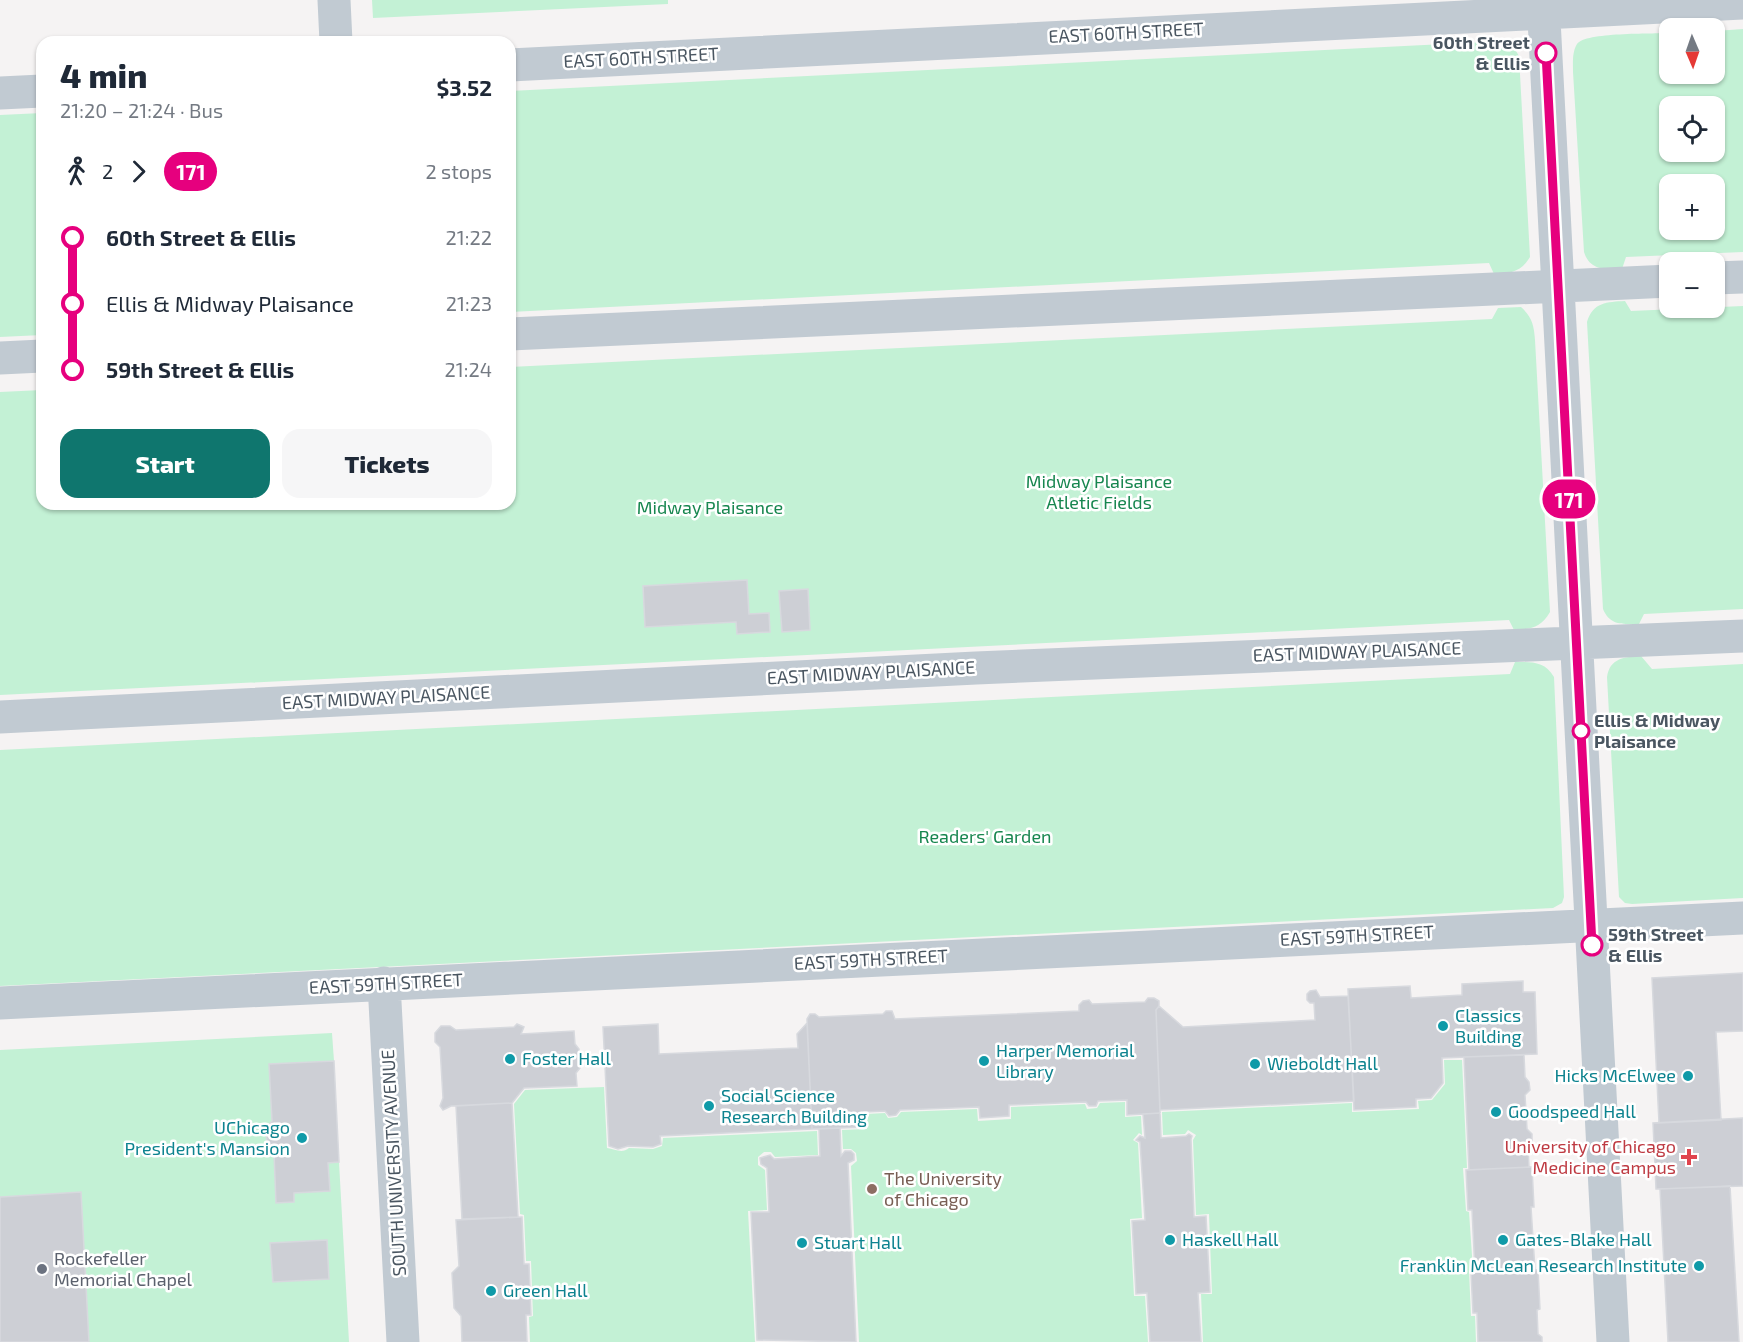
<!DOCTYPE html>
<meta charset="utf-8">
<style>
:root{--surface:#fff;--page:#f6f6f7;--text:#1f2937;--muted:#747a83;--accent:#0f766e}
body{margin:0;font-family:"Exo 2",sans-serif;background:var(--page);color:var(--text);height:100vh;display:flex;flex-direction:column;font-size:22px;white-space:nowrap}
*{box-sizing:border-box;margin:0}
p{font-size:20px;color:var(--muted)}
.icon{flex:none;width:33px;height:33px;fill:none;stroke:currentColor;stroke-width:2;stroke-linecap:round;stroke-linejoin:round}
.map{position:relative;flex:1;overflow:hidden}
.side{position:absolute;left:36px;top:36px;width:480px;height:474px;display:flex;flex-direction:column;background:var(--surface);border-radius:18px;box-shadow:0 2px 4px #0004}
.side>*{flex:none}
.badge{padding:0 12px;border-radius:20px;font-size:21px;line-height:39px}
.needle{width:39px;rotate:178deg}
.fabs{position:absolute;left:1659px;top:18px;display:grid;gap:12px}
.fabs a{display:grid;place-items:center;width:66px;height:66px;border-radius:12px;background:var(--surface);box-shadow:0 2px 4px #0004;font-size:30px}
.map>.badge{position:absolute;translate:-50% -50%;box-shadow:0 0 0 3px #fff}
.legs{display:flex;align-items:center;gap:9px;height:66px;padding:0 24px;font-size:20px}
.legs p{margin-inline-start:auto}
.overview{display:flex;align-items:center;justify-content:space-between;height:102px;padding:0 24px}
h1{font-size:33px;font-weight:800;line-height:45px}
.cta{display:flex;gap:12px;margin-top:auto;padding:12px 24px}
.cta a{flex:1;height:69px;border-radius:18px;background:var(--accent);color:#fff;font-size:24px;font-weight:800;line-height:69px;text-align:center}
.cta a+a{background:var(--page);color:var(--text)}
ul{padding:0 24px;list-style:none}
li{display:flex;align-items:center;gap:21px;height:66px;font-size:22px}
li i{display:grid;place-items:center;width:9px;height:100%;margin:0 8px;background:currentColor}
li i::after{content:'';width:15px;height:15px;margin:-8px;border:4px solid;border-radius:50%;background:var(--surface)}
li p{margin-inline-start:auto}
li:first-child i{background:linear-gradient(#0000 50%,currentColor 0)}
li:last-child i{background:linear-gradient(currentColor 50%,#0000 0)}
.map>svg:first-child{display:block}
</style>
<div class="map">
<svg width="1743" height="1342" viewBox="0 0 1743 1342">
<rect width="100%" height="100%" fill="#f5f3f3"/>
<!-- green -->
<path fill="#c3f1d5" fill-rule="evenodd" d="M 372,0 L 668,0 L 668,4 L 373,18 Z
M 1743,29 L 1743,252 L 1626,257 L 1622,269 C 1605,269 1590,271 1584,252 L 1573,72 C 1573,63 1572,52 1577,44 C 1585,32 1653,34 1669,33 L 1670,74 L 1714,74 L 1715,31 ZM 1670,106 L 1714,106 L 1714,152 L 1670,152 ZM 1670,184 L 1714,184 L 1714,230 L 1670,230 Z
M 1504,41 L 1513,46 L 1519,56 L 1530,257 C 1521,272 1511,273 1494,274 L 1489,263 L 510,312 L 510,91 Z
M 42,113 L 42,335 L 0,337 L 0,115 Z
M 1625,301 L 1631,311 L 1743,306 L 1743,609 L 1644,614 L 1639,624 C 1623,624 1610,626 1603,609 L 1587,322 C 1593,302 1607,302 1625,301 Z
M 1521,307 C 1532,317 1534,325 1535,340 L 1550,612 C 1541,628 1531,629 1514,630 L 1509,620 L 0,695 L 0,392 L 42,390 L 42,504 L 510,504 L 510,367 L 1492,319 L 1498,308 Z
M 1641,656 L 1652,669 L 1743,664 L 1743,898 L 1632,904 L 1625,903 L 1619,897 L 1607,677 C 1610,658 1624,657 1641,656 Z
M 1515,662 C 1531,662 1545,661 1554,677 L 1564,897 L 1562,903 L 1553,908 L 0,986 L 0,750 L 1510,674 Z
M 332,1033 L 334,1061 L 266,1128 L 267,1147 L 274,1154 L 276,1203 L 294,1202 L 294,1193 L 329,1191 L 328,1163 L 339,1162 L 349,1342 L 0,1342 L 0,1050 Z
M 1444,1060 L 1462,1060 L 1467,1168 L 1463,1168 L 1466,1211 L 1469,1212 L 1473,1270 L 1469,1271 L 1471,1316 L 1475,1316 L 1476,1342 L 1203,1342 L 1201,1294 L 1212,1294 L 1209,1214 L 1196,1215 L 1193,1140 L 1196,1135 L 1188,1130 L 1185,1134 L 1163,1135 L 1162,1112 L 1352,1103 L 1352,1112 L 1419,1109 L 1418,1101 L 1432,1100 L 1445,1084 Z
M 604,1087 L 607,1148 C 615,1149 622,1154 629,1148 L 653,1149 L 662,1146 L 663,1138 L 817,1131 L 818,1155 L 775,1157 L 771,1152 L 764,1152 L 758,1157 L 758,1165 L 765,1170 L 767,1210 L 748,1211 L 755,1342 L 530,1342 L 529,1317 L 533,1316 L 531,1261 L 526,1261 L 524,1215 L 520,1214 L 514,1104 L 525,1090 Z
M 1125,1102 L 1125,1117 L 1141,1116 L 1142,1135 L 1139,1133 L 1133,1140 L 1138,1143 L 1142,1218 L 1130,1219 L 1134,1296 L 1145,1296 L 1148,1342 L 859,1342 L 851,1166 L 857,1161 L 856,1153 L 851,1149 L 843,1149 L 842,1130 L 867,1129 L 867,1114 L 885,1113 L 888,1118 L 897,1117 L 901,1112 L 977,1109 L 978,1121 L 1011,1119 L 1011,1107 L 1085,1104 L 1087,1109 L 1097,1108 L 1100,1103 Z"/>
<!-- building -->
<path fill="#cdcfd5" stroke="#d7d9de" stroke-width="1.5" d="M 747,580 L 749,614 L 769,613 L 770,632 L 737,634 L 736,622 L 645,627 L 643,586 Z
M 808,589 L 810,630 L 782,632 L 779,591 Z
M 1743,973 L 1743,1031 L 1716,1032 L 1721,1120 L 1659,1123 L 1652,978 Z
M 1523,981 L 1523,992 L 1535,992 L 1537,1054 L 1442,1058 L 1443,1083 L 1431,1098 L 1416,1099 L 1416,1107 L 1354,1110 L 1348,989 L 1410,986 L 1411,998 L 1462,995 L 1462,984 Z
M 1316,990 L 1320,997 L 1348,996 L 1354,1101 L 1160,1110 L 1156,1010 L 1159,1006 L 1183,1027 L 1315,1020 L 1314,1003 L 1310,1003 L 1307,1000 L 1307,994 L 1310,991 Z
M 1148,998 L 1154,998 L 1159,1001 L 1159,1006 L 1156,1010 L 1160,1113 L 1127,1115 L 1127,1100 L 1098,1101 L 1096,1106 L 1089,1106 L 1086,1102 L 1009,1105 L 1009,1116 L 980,1118 L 979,1107 L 900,1110 L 896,1115 L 889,1116 L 885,1111 L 864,1112 L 865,1127 L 812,1129 L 807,1019 L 810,1014 L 815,1014 L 819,1017 L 883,1014 L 886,1011 L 892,1011 L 895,1019 L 1079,1011 L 1079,1005 L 1083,1001 L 1089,1000 L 1092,1004 L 1145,1002 Z
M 807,1023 L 812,1129 L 660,1136 L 661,1144 L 653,1147 L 628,1146 L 618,1149 L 609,1146 L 603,1027 L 658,1024 L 659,1054 L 798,1048 L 797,1034 Z
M 517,1024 L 524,1027 L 521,1034 L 574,1031 L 575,1044 L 579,1049 L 580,1068 L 576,1073 L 577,1086 L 524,1088 L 512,1103 L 451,1106 L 443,1110 L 440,1106 L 443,1098 L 440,1047 L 435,1042 L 435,1033 L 441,1026 L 450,1026 L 456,1030 L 514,1027 Z
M 1524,1055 L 1525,1077 L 1529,1082 L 1530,1090 L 1525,1095 L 1527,1129 L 1532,1134 L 1532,1143 L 1528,1147 L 1529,1167 L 1469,1170 L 1464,1057 Z
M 334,1061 L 339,1162 L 328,1163 L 330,1191 L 294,1193 L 294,1202 L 276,1203 L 274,1154 L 267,1147 L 266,1128 L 272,1121 L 269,1064 Z
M 512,1103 L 518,1217 L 462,1219 L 456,1106 Z
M 1160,1113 L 1161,1138 L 1186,1136 L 1189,1134 L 1192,1136 L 1191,1139 L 1194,1217 L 1206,1216 L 1210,1292 L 1198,1293 L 1201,1342 L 1150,1342 L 1147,1293 L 1136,1294 L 1132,1221 L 1145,1220 L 1140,1142 L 1136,1140 L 1140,1136 L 1145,1138 L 1143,1114 Z
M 1743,1118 L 1743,1186 L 1656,1189 L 1653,1123 Z
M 840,1128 L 841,1156 L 845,1151 L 851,1151 L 854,1154 L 854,1160 L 848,1163 L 856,1342 L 757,1340 L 751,1212 L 769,1212 L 767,1168 L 761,1164 L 760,1158 L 770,1155 L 774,1159 L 820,1156 L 819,1129 Z
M 1532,1167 L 1534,1207 L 1531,1207 L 1535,1270 L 1538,1270 L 1540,1309 L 1537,1310 L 1538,1334 L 1542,1337 L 1542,1342 L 1478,1342 L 1477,1313 L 1473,1313 L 1471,1273 L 1475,1272 L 1472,1210 L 1468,1210 L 1466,1170 Z
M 1730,1186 L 1739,1342 L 1668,1342 L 1660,1189 Z
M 81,1192 L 89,1342 L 0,1342 L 0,1197 Z
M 522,1217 L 524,1264 L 529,1264 L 531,1315 L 526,1315 L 527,1342 L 462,1342 L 461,1316 L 454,1308 L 452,1273 L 459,1266 L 456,1220 Z
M 327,1240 L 329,1279 L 273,1282 L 270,1243 Z"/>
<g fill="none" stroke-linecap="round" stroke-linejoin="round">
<!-- minor -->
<path stroke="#c1cad2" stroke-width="33" d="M 334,0 L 336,42
M 1543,0 L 1613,1342
M 510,65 L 1743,3
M 0,93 L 42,91
M 1714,278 L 1743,277
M 510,334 L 1670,281
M 0,358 L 42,356
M 0,717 L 976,668 L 1743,636
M 384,983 L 403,1342
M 0,1003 L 1743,918"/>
</g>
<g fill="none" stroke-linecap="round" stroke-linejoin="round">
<defs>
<path id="line-1" d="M 1546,53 L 1592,945"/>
</defs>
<!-- line-1 casing -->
<use href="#line-1" stroke="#fff" stroke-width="14"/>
<!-- line-1 -->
<use href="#line-1" stroke="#e6007e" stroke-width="9"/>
</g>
<!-- markers -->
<g fill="#fff" stroke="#e6007e" stroke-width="3">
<circle cx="1546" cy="53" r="10"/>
<circle cx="1581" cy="731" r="8"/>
<circle cx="1592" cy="945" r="10"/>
</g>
<g fill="#0f9aa8" stroke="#fff" stroke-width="2">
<circle cx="1443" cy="1026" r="6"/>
<circle cx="510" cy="1059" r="6"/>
<circle cx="984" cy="1061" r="6"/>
<circle cx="1255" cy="1064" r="6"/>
<circle cx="1688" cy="1076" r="6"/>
<circle cx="709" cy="1106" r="6"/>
<circle cx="1496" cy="1112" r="6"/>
<circle cx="302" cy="1138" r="6"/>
<circle cx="1170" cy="1240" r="6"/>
<circle cx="1503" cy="1240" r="6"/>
<circle cx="802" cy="1243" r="6"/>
<circle cx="1699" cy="1266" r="6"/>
<circle cx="491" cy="1291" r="6"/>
</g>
<path fill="#e0444e" stroke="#fff" stroke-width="2" d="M1686 1148h6v6h6v6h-6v6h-6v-6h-6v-6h6z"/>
<circle fill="#8d6e63" stroke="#fff" stroke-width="2" cx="872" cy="1189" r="6"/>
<circle fill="#6b7280" stroke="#fff" stroke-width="2" cx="42" cy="1269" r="6"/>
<g text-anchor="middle" stroke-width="5" stroke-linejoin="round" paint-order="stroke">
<!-- street labels -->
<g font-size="18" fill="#4a5661" stroke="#fff">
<text transform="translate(1126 33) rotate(-3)" y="6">EAST 60TH STREET</text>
<text transform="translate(641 58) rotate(-3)" y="6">EAST 60TH STREET</text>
<text transform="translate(1357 652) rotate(-2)" y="6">EAST MIDWAY PLAISANCE</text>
<text transform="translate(871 673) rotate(-3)" y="6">EAST MIDWAY PLAISANCE</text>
<text transform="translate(386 698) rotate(-3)" y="6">EAST MIDWAY PLAISANCE</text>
<text transform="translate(1357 936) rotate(-3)" y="6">EAST 59TH STREET</text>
<text transform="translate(871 960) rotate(-3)" y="6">EAST 59TH STREET</text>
<text transform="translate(386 984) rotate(-3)" y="6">EAST 59TH STREET</text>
<text transform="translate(394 1163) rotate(-93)" y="6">SOUTH UNIVERSITY AVENUE</text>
</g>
<!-- stop labels -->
<g font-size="18" font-weight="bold" fill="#4a5661" stroke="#fff" text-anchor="start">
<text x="1530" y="49" text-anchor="end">60th Street<tspan x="1530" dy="21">&amp; Ellis</tspan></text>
<text x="1594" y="727">Ellis &amp; Midway<tspan x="1594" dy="21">Plaisance</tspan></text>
<text x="1608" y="941">59th Street<tspan x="1608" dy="21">&amp; Ellis</tspan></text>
</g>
<!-- park labels -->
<g font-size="18" fill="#17864f" stroke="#fff">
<text x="1099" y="488">Midway Plaisance<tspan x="1099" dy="21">Atletic Fields</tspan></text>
<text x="710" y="514">Midway Plaisance</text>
<text x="985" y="843">Readers' Garden</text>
</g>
<!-- culture labels -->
<g font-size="18" fill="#0d838f" stroke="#fff" text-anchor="start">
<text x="1455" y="1022">Classics<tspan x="1455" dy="21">Building</tspan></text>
<text x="996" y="1057">Harper Memorial<tspan x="996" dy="21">Library</tspan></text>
<text x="522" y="1065">Foster Hall</text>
<text x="1267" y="1070">Wieboldt Hall</text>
<text x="1676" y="1082" text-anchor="end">Hicks McElwee</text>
<text x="721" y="1102">Social Science<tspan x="721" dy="21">Research Building</tspan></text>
<text x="1508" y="1118">Goodspeed Hall</text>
<text x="290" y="1134" text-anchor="end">UChicago<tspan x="290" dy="21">President's Mansion</tspan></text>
<text x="1182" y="1246">Haskell Hall</text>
<text x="1515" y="1246">Gates-Blake Hall</text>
<text x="814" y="1249">Stuart Hall</text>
<text x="1687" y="1272" text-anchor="end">Franklin McLean Research Institute</text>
<text x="503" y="1297">Green Hall</text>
</g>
<!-- health labels -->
<g font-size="18" fill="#be3a42" stroke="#fff" text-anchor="end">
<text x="1676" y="1153">University of Chicago<tspan x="1676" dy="21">Medicine Campus</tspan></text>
</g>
<!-- education labels -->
<g font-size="18" fill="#785e54" stroke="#fff" text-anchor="start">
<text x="884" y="1185">The University<tspan x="884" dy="21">of Chicago</tspan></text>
</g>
<!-- worship labels -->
<g font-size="18" fill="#5b616d" stroke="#fff" text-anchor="start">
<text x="54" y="1265">Rockefeller<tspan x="54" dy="21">Memorial Chapel</tspan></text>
</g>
</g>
</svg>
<div class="fabs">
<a><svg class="needle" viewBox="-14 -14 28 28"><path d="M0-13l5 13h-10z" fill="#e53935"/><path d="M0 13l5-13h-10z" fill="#747a83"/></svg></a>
<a><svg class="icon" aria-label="locate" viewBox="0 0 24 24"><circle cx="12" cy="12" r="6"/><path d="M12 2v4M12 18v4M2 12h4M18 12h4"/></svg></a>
<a>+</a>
<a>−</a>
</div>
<b class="badge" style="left:1569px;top:499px;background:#e6007e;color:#fff">171</b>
<section class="side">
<div class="overview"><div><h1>4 min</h1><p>21:20 – 21:24 · Bus</p></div><b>$3.52</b></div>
<div class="legs"><svg class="icon" aria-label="walk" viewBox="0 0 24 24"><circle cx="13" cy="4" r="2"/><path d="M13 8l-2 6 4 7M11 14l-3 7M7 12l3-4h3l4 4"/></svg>2<svg class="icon" aria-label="forward" viewBox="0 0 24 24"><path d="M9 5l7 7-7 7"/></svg><b class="badge" style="background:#e6007e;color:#fff">171</b><p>2 stops</p></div>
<ul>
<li><i style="color:#e6007e"></i><b>60th Street &amp; Ellis</b><p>21:22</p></li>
<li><i style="color:#e6007e"></i><span>Ellis &amp; Midway Plaisance</span><p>21:23</p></li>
<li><i style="color:#e6007e"></i><b>59th Street &amp; Ellis</b><p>21:24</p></li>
</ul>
<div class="cta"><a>Start</a><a>Tickets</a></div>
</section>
</div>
